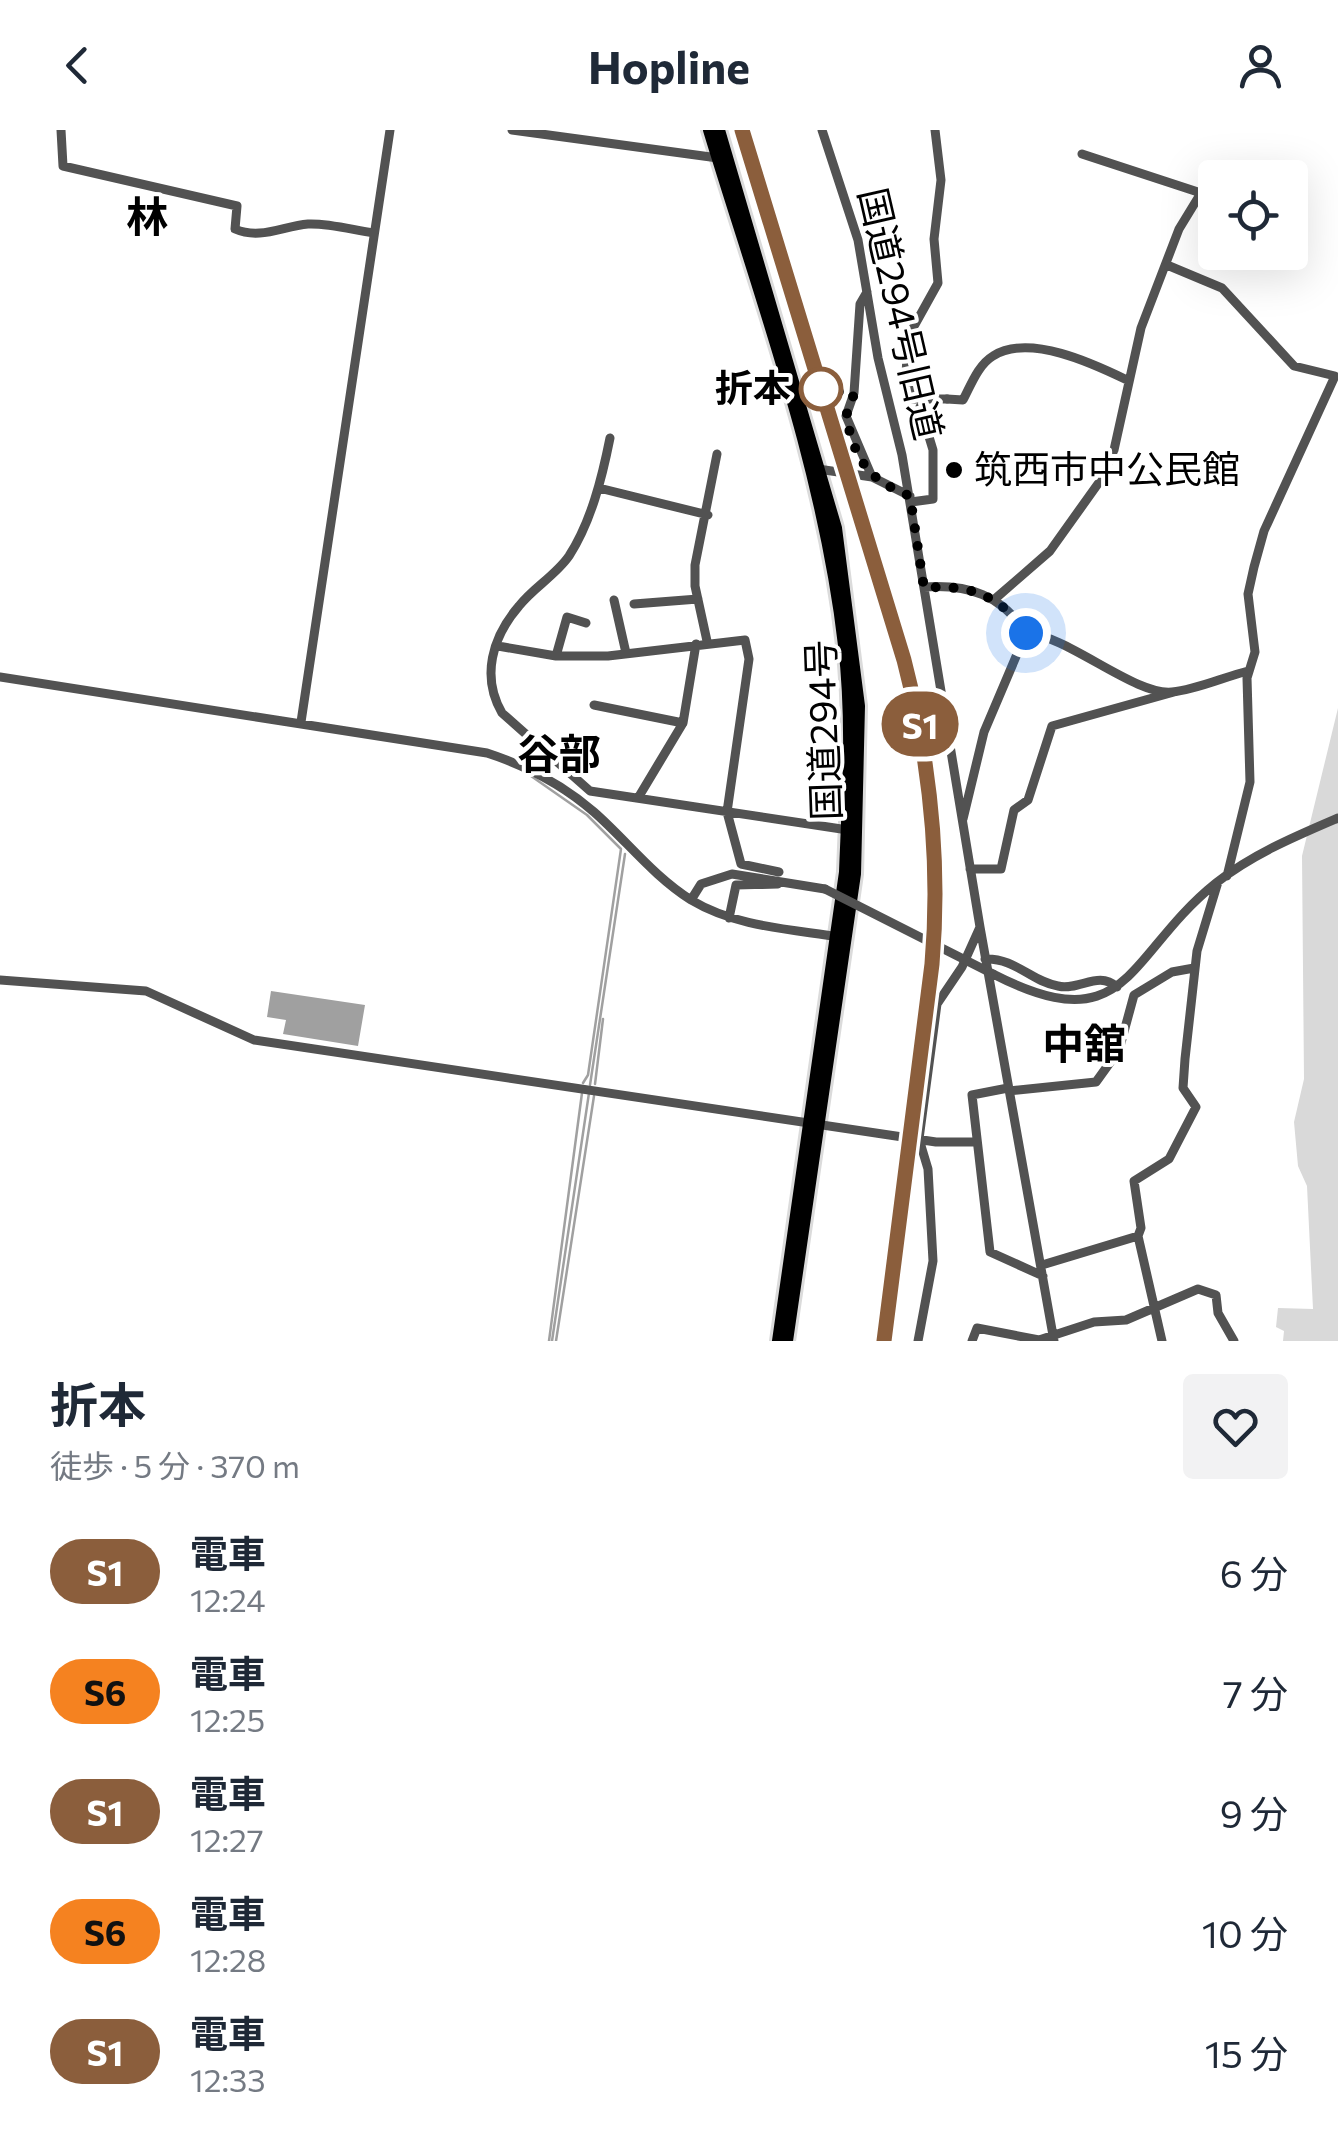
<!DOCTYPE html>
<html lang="ja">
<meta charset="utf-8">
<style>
:root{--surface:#fff;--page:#f2f2f3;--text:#1f2937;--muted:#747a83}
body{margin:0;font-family:Commissioner,"Noto Sans JP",sans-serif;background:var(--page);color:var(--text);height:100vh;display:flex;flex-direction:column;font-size:38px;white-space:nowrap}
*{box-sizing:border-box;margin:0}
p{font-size:32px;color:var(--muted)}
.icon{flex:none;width:55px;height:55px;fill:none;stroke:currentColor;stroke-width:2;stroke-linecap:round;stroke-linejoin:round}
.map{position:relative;height:1211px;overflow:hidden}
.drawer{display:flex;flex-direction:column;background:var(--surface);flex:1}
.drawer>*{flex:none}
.badge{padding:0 20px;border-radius:32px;font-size:35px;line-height:65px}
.fabs{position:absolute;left:1198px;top:30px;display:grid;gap:20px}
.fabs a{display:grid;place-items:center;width:110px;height:110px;border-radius:10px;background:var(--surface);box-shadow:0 10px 40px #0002;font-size:50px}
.you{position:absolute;width:50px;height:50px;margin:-25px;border:8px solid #fff;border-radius:50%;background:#1a73e8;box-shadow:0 0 0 15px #1a73e833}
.map>.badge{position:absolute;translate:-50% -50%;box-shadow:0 0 0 5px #fff}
.round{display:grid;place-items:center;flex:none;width:105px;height:105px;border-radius:10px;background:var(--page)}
.overview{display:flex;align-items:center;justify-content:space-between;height:170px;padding:0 50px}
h1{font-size:48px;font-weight:700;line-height:75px}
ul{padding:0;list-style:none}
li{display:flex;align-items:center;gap:30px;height:120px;padding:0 50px}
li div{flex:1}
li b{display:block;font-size:38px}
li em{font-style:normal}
li .badge{min-width:110px;font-weight:700;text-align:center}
header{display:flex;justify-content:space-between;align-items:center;height:130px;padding:0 50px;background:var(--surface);font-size:45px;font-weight:700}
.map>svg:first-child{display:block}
</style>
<header><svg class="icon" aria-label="back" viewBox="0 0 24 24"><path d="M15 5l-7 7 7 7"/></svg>Hopline<svg class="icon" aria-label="person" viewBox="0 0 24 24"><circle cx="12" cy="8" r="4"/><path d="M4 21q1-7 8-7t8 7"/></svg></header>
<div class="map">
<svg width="1338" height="1211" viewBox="0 0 1338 1211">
<rect width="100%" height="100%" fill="#fff"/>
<!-- green -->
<path fill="#d9d9d9" d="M 1338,578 L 1338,1211 L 1283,1211 L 1284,1201 L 1276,1197 L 1278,1178 L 1313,1179 L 1307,1056 L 1298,1036 L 1294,992 L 1304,949 L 1302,726 Z"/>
<!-- water -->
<path fill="#a0a0a0" d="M 271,861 L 365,875 L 358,916 L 283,904 L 286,890 L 267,887 Z"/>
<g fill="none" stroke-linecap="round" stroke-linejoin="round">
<!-- stream -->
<path stroke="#a0a0a0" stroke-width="2.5" d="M 531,646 L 587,685 L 621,719 L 588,945 L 583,953
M 595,954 L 603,889
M 590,955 L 625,724
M 549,1211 L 582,963
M 552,1211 L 589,963
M 556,1211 L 594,966"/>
<defs>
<path id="highway" d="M 709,0 C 760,168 824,340 844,515 C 853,592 848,665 845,742 L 778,1211
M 719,0 L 836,398 L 859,576 L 855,744 L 787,1211"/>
</defs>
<!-- highway casing -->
<use href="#highway" stroke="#dbdbdb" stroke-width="18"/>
<!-- minor -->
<path stroke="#525252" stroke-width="9" d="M 61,0 L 63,36 L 237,76 L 235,99 C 260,110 283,96 308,94 C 329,93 353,100 374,103
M 512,0 L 718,28
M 822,0 L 858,110 L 878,228 L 902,325 L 980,797 L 1054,1211
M 1167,135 L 1222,158 L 1294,236 L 1335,246 L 1264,401 L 1254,437 L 1248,464 L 1255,522 L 1247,548 L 1250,652 L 1227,746
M 867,162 L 860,174 L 854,263 L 846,286 L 872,347
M 913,261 L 906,245 L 908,207 L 938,153 L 934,109 L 941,50 L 935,0
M 947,269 L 963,270 C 971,255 978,235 993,226 C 1029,203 1094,234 1127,250
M 610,308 C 602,348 591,392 569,426 C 556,445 533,458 519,476 C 492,507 481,547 502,583 L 590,661 L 848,700
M 818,339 L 872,347 L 910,366
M 599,358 L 708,385
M 911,372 L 933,369 L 933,320 L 920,277
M 924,457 C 968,454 1002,465 1026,503
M 996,468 L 1050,421 L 1100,351 L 1114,320 L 1141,198 L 1179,99 L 1201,63 L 1082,24
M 614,470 L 626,523
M 634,474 L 698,469
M 1026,503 C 1067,505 1135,566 1172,562 C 1196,560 1224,547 1248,541
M 707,511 L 695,456 L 695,435 L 717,324
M 498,516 L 556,526 L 608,526 L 745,510 L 749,529 L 727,682 L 741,734 L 779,742
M 556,526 L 567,487 L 586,493
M 0,547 L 487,623 C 527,636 562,654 594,682 C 627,711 653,746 691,770 C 736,797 790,799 840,807
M 594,575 L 683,593
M 301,592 L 390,0
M 638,668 L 683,593 L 696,514
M 963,689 L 984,602 L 1026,503
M 970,739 L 1001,739 L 1014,680 L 1028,670 L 1052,596 L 1174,562
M 691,770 L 701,754 L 732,744 L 825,759
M 729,788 L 736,755 L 778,754
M 985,829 C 1016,828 1030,851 1058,856 C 1080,861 1098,840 1117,857
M 993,844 C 1130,914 1126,825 1216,753 C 1253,724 1296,706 1338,688
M 0,850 L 146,861 L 254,910 L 936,1012 L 976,1012
M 1008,958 L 972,965 L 990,1122 L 1043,1146
M 1009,961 L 1096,952 L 1119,920 L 1134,865 L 1172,842 L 1194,838
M 1042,1135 L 1138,1106
M 918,1211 L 933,1131 L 928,1039 L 919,1009 L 937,874 L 962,837 L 980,797
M 972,1211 L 977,1198 L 1039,1210 L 1094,1192 L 1126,1190 L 1198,1159 L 1216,1165 L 1218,1183 L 1234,1211
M 1162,1211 L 1138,1106 L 1141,1098 L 1134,1051 L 1169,1029 L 1196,977 L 1183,958 L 1185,929 L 1197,821 L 1218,752"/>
<!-- highway -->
<use href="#highway" stroke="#000" stroke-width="12"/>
<defs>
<path id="rail" d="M 742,0 L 904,530 C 930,631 941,730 932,834 L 884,1211"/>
</defs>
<!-- rail casing -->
<use href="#rail" stroke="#000" stroke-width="6"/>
<!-- rail -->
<use href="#rail" stroke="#fff" stroke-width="2.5" stroke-dasharray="8" stroke-linecap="butt"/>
<!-- minor-bridge -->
<path stroke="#525252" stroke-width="9" d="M 909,269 L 947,269
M 825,759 L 993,844"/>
</g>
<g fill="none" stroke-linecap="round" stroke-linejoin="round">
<defs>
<path id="line" d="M 742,0 L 904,530 C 930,631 941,730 932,834 L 884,1211"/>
</defs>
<!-- line casing -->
<use href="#line" stroke="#fff" stroke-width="22"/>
<!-- line -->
<use href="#line" stroke="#8b5e3c" stroke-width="15"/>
<!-- walk -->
<path stroke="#000" stroke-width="10" stroke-dasharray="0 18" d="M 821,259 L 854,264 L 846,286 C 855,330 868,350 910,366 L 924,458 C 968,454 1001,465 1026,503"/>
</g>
<!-- markers -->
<circle fill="#fff" stroke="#8b5e3c" stroke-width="5" cx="821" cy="259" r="20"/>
<circle fill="#000" stroke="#fff" stroke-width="4" cx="954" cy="340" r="10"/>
<g text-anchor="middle" stroke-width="8" stroke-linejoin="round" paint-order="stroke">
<!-- street labels -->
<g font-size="38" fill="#000" stroke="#fff">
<text transform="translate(900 184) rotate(77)" y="13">国道294号旧道</text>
<text transform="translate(824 600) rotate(-92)" y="13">国道294号</text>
</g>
<!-- stop labels -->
<g font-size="38" font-weight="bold" fill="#000" stroke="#fff" text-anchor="end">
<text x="791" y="272">折本</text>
</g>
<!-- poi labels -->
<g font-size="38" fill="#000" stroke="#fff" text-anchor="start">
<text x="974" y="353">筑西市中公民館</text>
</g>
<!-- quarter labels -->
<g font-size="42" font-weight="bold" fill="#000" stroke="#fff">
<text x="147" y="102">林</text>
<text x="559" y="639">谷部</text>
<text x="1084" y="929">中舘</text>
</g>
</g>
</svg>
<div class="fabs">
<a><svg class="icon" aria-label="locate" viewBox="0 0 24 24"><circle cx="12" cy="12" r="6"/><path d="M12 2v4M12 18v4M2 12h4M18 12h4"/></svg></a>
</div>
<div class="you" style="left:1026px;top:503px"></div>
<b class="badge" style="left:920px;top:594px;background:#8b5e3c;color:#fff">S1</b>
</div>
<section class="drawer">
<div class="overview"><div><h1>折本</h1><p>徒歩 · 5 分 · 370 m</p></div><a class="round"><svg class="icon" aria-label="heart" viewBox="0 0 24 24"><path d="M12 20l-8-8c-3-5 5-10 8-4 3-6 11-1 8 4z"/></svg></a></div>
<ul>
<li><span class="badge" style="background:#8b5e3c;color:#fff">S1</span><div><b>電車</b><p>12:24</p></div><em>6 分</em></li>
<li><span class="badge" style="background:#f58220;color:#111">S6</span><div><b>電車</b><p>12:25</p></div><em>7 分</em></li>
<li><span class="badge" style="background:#8b5e3c;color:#fff">S1</span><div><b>電車</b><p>12:27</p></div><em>9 分</em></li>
<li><span class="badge" style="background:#f58220;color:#111">S6</span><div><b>電車</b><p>12:28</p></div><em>10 分</em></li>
<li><span class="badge" style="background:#8b5e3c;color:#fff">S1</span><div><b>電車</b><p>12:33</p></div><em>15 分</em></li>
</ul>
</section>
